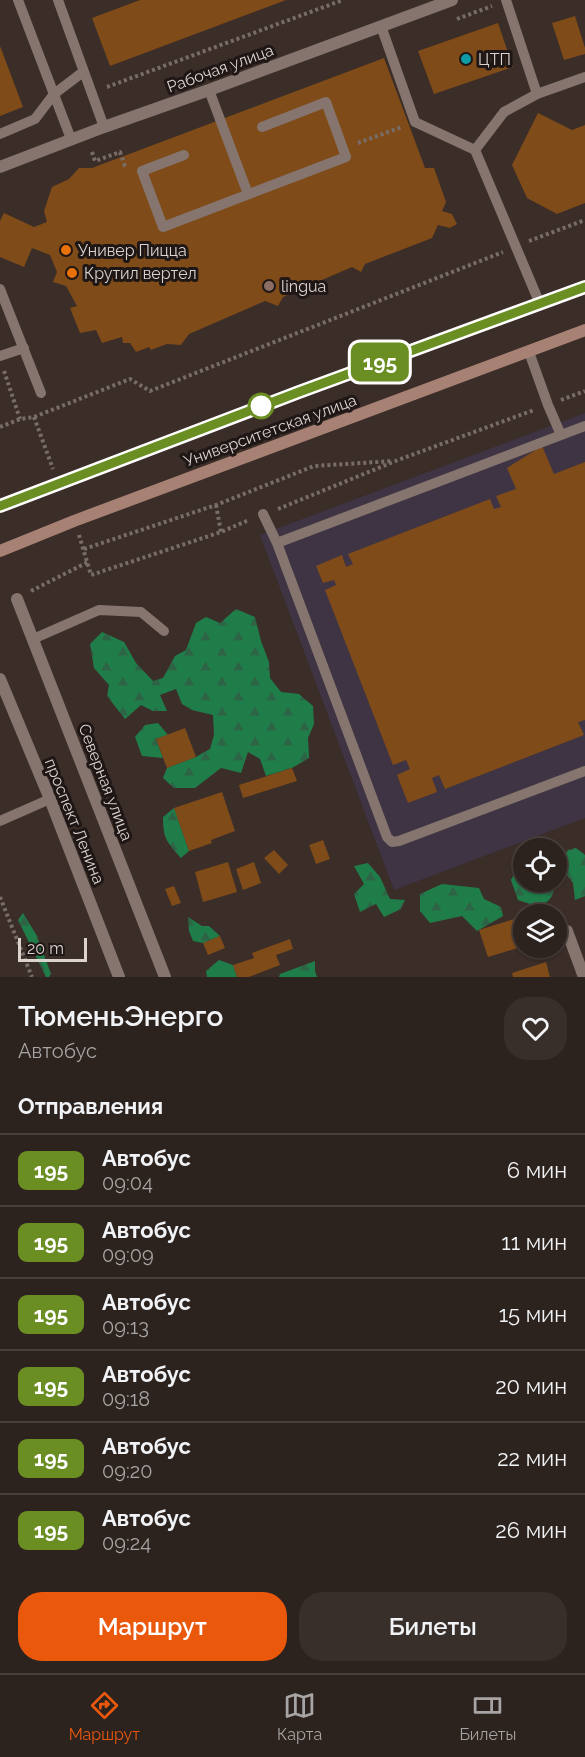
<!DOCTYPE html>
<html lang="ru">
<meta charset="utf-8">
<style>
:root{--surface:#2c221e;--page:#382f2b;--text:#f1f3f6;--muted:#a6a4a4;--line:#483f3c;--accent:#ea580c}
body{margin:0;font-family:Raleway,sans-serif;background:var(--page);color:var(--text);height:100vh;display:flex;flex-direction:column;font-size:22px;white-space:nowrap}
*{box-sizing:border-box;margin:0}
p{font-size:20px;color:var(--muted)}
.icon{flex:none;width:33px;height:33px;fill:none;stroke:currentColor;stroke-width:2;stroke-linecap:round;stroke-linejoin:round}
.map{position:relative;height:977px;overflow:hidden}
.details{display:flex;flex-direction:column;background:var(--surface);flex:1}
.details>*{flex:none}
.badge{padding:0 12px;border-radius:9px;font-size:21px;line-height:39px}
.buttons{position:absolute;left:513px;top:838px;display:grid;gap:12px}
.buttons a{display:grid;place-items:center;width:54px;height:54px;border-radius:50%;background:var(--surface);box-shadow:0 2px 4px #0004,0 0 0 2px var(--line);font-size:30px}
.scale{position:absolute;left:18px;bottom:15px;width:69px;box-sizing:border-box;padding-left:6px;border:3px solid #dcd3cf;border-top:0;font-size:16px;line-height:21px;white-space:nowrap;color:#dcd3cf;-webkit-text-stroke:4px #1e1715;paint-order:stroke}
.map>.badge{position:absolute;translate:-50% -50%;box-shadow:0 0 0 3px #fff}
h2{padding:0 18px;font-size:22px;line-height:54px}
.round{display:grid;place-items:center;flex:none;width:63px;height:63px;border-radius:24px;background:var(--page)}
.overview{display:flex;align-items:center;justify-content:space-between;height:102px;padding:0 18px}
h1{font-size:28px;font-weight:600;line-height:45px}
.primary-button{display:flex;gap:12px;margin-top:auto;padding:12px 18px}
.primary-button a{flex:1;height:69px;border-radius:24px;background:var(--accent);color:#fff;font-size:24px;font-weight:600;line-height:69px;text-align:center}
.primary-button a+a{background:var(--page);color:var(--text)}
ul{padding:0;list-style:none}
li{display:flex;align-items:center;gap:18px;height:72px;padding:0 18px;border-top:2px solid var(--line)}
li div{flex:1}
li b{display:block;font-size:22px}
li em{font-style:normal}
li .badge{min-width:66px;font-weight:700;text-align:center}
.menu{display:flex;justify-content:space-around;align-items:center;height:84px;border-top:2px solid var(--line);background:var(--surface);font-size:16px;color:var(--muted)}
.menu a{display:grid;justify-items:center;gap:3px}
.menu .selected{color:var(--accent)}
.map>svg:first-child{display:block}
</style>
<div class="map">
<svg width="585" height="977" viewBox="0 0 585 977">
<defs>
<pattern id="forest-firs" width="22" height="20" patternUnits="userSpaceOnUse" patternTransform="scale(1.5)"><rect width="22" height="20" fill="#1f7d49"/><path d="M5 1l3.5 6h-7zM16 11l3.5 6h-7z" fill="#2d6445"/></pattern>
</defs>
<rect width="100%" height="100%" fill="#3b2d28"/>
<!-- commercial -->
<path fill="#3f3443" d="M 585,413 L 585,818 L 394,890 L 260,535 Z"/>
<!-- forest -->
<path fill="url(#forest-firs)" d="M 236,609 L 255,617 L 261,641 L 269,662 L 270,678 L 281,692 L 299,694 L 313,706 L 314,724 L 308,738 L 309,758 L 292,768 L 266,776 L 260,759 L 248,752 L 241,773 L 221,768 L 195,788 L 174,788 L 163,778 L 167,768 L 196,757 L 210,749 L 214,735 L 213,715 L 192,710 L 182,704 L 176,689 L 160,695 L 167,711 L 153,711 L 141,705 L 125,719 L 107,696 L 109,685 L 94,668 L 90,644 L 102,632 L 124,642 L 136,663 L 153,681 L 163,678 L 175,656 L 186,650 L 196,623 L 206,617 L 220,623 Z
M 158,723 L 168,735 L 156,739 L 163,758 L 142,756 L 135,737 L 145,725 Z
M 174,808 L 189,851 L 181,858 C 167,842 163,839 163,817 Z
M 576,848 L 585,855 L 585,896 L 575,900 L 573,883 L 559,865 L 568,850 Z
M 520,862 L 523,862 L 524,882 L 554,882 C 555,896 550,901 539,907 L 518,900 L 511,880 Z
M 368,863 L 380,877 L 390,899 L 405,900 L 401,909 L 384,917 L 376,904 L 360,912 L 354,894 L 364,884 L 354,866 Z
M 442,884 L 479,888 L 484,899 L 501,907 L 503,916 L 477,931 L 462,916 L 430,923 L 420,911 L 420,894 Z
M 23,913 L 37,936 L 51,974 L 49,977 L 46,977 L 18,920 Z
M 188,917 L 202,926 L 209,926 L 220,936 L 203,943 L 193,941 L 189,931 Z
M 219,960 L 233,965 L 237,977 L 207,977 L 206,971 Z
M 315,961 L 315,971 L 317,977 L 279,977 L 280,974 Z"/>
<!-- building -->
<path fill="#7f4b19" d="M 140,0 L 286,0 L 110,66 L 92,18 Z
M 575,16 L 585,48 L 585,54 L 564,60 L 552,23 Z
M 498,23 L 513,67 L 434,94 L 418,51 Z
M 0,46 L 23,107 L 0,116 Z
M 384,58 L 425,168 L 434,168 L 446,202 L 442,211 L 452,214 L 457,224 L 450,228 L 438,225 L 432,238 L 365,264 L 361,272 L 352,267 L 315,283 L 283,297 L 278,306 L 265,301 L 189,334 L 181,345 L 167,344 L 151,350 L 149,347 L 136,352 L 130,343 L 123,343 L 122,337 L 102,343 L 96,330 L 80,333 L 70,308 L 77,306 L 66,286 L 53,282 L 57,272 L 50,255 L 32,248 L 24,267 L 0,257 L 0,221 L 4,213 L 34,227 L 47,222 L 44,211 L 52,187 L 69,179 L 79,168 L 92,168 Z
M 538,113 L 572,130 L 585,125 L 585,203 L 557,214 L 527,198 L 512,165 Z
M 542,446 L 554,474 L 585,462 L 585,720 L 578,722 L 584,735 L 445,789 L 439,775 L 432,778 L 437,792 L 408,803 L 397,775 L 410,769 L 406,760 L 393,765 L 325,590 L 336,585 L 334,580 L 323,583 L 316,566 L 342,555 L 346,567 L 353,564 L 348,554 L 490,499 L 494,509 L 501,507 L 496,496 L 516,489 L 507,468 Z
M 185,728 L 196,757 L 167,768 L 156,739 Z
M 292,768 L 297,781 L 243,798 L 239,785 Z
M 222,792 L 235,831 L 211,840 L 212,843 L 189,851 L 174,808 Z
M 323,840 L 330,859 L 316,864 L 309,845 Z
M 274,850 L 288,865 L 279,874 L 264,858 Z
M 228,862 L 237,892 L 203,902 L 195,872 Z
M 254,862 L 261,883 L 243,890 L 236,869 Z
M 174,886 L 181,903 L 172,906 L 165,889 Z
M 524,916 L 524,946 L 488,957 L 479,930 Z
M 220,936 L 225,948 L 208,955 L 203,943 Z
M 290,939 L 293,949 L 276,955 L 280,965 L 249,977 L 237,977 L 233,965 L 254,958 L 252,953 Z
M 546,962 L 550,977 L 513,977 L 512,973 Z"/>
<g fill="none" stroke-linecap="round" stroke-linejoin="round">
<!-- path -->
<path stroke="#796d69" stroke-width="4" stroke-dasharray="3 3" stroke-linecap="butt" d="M 457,19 L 492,6
M 107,87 L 343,0
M 358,143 L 402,127
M 92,152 L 95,161 L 120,152 L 125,166 L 127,167
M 529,241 L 585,220
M 4,371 L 20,419
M 561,400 L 585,391
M 34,417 L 53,469
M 0,427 L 20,419 L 34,417 L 130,379 L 150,391 L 503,252
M 216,505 L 221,532
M 278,509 L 398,460 L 534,410
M 79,535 L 91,575 L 221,532 L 249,520
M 84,549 L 216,505 L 314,466 L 393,461
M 31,591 L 88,562
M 0,897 L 32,977"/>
<!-- service -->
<path stroke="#85756e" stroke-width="10" d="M 18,0 L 71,139
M 58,0 L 104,127
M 506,0 L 537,94
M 381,26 L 415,122 L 475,150 L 540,304
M 209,90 L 248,194
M 0,134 L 35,119 L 54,94 L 83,72
M 475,150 L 504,112 L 537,94 L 585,77
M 184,155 L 142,171 L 163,227 L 346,157 L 326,102 L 262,127
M 0,289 L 41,393
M 529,352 L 548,405 L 561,435
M 0,356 L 24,348
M 263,514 L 277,543 L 387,837 L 392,842 L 399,841 L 585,771
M 277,543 L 585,426
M 33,639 L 99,610 L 141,612 L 164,631
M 0,821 L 50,799"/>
<!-- minor -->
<path stroke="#85756e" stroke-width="12" d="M 17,599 L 165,977
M 0,679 L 50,799 L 119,977
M 567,931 L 584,977"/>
<!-- tertiary -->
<path stroke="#85756e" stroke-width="12" d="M 0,167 L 104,127 L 209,90 L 452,0"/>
<!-- secondary -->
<path stroke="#a88175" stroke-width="12" d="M 0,506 L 299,392 L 585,287
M 0,551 L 74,521 L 585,330"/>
</g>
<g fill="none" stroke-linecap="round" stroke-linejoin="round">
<defs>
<path id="line" d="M 0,506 L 299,392 L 585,287"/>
</defs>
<!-- line casing -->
<use href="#line" stroke="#fff" stroke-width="14"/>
<!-- line -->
<use href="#line" stroke="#6b8e23" stroke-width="9"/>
</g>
<!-- markers -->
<circle fill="#0f9aa8" stroke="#1e1715" stroke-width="2" cx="466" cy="59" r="6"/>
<g fill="#e8710a" stroke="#1e1715" stroke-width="2">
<circle cx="66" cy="250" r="6"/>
<circle cx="72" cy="273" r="6"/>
</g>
<circle fill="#8d6e63" stroke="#1e1715" stroke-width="2" cx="269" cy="286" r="6"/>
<circle fill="#fff" stroke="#6b8e23" stroke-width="3" cx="261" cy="406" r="12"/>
<g text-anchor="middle" stroke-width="6" stroke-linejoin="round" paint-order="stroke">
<!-- poi labels -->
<g font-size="16" fill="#dcd3cf" stroke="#1e1715" text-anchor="start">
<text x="478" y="65">ЦТП</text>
<text x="78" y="256">Универ Пицца</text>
<text x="84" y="279">Крутил вертел</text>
<text x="281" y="292">lingua</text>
</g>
<!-- street labels -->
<g font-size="16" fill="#dcd3cf" stroke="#1e1715">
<text transform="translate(220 68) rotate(-20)" y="6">Рабочая улица</text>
<text transform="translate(270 430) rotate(-20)" y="6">Университетская улица</text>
<text transform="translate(106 782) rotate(69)" y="6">Северная улица</text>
<text transform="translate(75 821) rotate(68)" y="6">проспект Ленина</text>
</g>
</g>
</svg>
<div class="buttons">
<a><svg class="icon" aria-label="locate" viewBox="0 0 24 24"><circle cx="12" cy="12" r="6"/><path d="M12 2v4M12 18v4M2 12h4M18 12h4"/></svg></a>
<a><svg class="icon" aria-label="layers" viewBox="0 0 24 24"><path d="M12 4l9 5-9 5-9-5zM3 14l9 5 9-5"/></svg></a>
</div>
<div class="scale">20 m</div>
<b class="badge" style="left:380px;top:362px;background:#6b8e23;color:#fff">195</b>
</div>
<section class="details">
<div class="overview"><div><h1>ТюменьЭнерго</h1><p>Автобус</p></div><a class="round"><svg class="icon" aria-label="heart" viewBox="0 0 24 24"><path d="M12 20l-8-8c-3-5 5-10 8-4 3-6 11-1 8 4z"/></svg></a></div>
<h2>Отправления</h2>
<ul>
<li><span class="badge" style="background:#6b8e23;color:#fff">195</span><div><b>Автобус</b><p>09:04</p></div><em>6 мин</em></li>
<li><span class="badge" style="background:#6b8e23;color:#fff">195</span><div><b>Автобус</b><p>09:09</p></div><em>11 мин</em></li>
<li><span class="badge" style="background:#6b8e23;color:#fff">195</span><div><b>Автобус</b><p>09:13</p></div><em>15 мин</em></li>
<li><span class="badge" style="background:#6b8e23;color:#fff">195</span><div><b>Автобус</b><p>09:18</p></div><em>20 мин</em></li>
<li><span class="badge" style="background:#6b8e23;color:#fff">195</span><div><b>Автобус</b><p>09:20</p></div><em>22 мин</em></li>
<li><span class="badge" style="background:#6b8e23;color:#fff">195</span><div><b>Автобус</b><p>09:24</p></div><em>26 мин</em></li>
</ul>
<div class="primary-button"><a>Маршрут</a><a>Билеты</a></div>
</section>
<nav class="menu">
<a class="selected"><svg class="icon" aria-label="directions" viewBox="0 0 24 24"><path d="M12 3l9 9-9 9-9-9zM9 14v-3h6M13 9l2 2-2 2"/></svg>Маршрут</a>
<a><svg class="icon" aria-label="map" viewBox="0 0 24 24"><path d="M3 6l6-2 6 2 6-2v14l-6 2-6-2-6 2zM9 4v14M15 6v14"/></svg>Карта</a>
<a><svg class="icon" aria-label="tickets" viewBox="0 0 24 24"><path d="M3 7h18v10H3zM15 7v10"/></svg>Билеты</a>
</nav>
